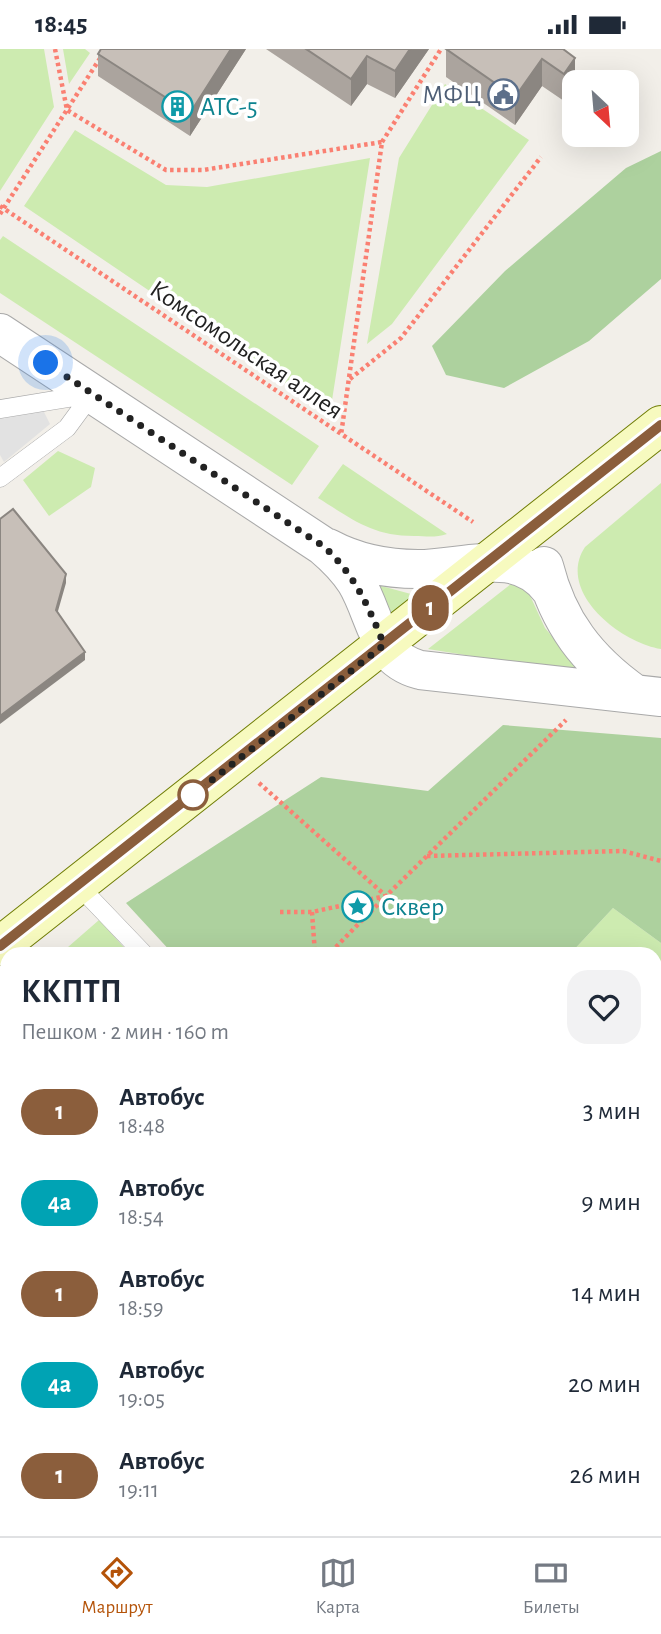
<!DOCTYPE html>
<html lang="ru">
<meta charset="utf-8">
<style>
:root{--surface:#fff;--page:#f2f2f3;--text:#1f2937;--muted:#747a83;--line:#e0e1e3;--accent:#b45309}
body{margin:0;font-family:"Alegreya Sans",sans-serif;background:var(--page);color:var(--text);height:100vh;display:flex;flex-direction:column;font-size:26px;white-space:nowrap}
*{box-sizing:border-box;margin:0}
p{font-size:23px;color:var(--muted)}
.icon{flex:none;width:38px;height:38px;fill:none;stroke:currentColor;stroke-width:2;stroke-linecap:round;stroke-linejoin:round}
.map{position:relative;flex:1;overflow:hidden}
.drawer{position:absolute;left:0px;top:898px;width:662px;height:590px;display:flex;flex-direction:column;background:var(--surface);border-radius:21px 21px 0 0;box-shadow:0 7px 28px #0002}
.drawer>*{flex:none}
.badge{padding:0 14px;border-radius:23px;font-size:24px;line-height:46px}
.needle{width:46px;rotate:154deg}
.buttons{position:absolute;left:562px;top:21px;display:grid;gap:14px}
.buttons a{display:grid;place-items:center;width:77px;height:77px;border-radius:14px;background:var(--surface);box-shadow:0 7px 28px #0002;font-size:35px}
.you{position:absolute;width:35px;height:35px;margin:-18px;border:5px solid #fff;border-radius:50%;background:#1a73e8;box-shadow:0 0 0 10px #1a73e833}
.map>.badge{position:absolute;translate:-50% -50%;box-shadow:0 0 0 4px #fff}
.round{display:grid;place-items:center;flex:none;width:74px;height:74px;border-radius:21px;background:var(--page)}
.head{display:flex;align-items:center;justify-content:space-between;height:119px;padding:0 21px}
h1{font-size:33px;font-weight:700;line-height:52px}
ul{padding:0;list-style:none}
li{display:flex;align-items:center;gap:21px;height:91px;padding:0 21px}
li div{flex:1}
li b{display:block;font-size:26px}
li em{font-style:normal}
li .badge{min-width:77px;font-weight:700;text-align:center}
.status{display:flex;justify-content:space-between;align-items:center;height:49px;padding:0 35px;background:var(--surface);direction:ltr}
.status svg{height:19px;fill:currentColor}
.tab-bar{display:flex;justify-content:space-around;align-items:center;height:98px;border-top:2px solid var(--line);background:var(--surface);font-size:19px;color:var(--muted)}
.tab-bar a{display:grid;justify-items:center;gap:4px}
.tab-bar .current{color:var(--accent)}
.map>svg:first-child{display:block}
</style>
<div class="status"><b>18:45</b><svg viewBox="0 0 49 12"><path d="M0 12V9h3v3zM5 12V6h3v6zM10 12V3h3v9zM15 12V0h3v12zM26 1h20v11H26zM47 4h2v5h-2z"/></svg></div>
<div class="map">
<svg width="661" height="1487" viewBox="0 0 661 1487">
<rect width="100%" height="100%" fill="#f2efe9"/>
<!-- grass -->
<path fill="#cdebb0" d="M 0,0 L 44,0 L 54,58 L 0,142 Z
M 63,0 L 85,0 L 90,4 L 69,35 Z
M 445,35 L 529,91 L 392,275 L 367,295 L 399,109 Z
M 75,81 L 166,136 L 207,138 L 370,109 L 330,364 L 24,157 Z
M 3,187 L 319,397 L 292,436 L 0,244 L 0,191 Z
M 58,402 L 95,419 L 91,438 L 49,467 L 23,431 Z
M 343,415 L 447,485 C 435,489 426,487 414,487 C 372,487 352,470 318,449 Z
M 661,434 L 661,600 C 619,593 556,542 585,498 Z
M 521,527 L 545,579 L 584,625 L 428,600 Z
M 374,535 L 422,548 L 392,571 Z
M 613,859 L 661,894 L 661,994 L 655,996 L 654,905 L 570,905 Z
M 99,871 L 130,905 L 60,905 Z
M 7,957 L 7,1480 L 50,1481 L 44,1487 L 0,1487 L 0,963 Z
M 661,1167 L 661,1435 L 655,1429 L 654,1176 Z"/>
<!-- forest -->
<path fill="#add19e" d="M 661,102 L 661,230 L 589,292 L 504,339 L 446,326 L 432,297 L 505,222 L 626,119 Z
M 503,676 L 661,689 L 661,894 L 613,859 L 570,905 L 173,905 L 126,854 L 321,728 L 428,742 Z
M 661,994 L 661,1055 L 655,1063 L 654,996 Z
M 661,1096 L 661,1167 L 655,1176 L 655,1105 Z
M 655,1429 L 661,1435 L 661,1487 L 593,1487 L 586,1481 L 654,1480 Z"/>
<!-- pitch -->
<path fill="#88e0be" d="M 655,961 L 661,966 L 661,997 L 655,1005 Z"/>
<!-- parking -->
<path fill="#e2e2e2" d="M 42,359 L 50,375 L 4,413 L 0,406 L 0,369 Z"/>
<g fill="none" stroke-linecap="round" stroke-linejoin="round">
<defs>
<path id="service" d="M 0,360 L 86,346
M 0,429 L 67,379 L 92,345
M 78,836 L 144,905
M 654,1087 L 661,1079
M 562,1480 L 568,1487"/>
<path id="tertiary" d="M 0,284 L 323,497 C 336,508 347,519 356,533 C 377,568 375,609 420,621 L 661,648
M 328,499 C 356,514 386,520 418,520 C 464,520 518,496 550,540
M 544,517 C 558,573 587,611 635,645"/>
<path id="secondary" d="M 0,897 L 661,376"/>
</defs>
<!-- service casing -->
<use href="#service" stroke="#a9a9a9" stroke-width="19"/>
<!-- tertiary casing -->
<use href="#tertiary" stroke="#a9a9a9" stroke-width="40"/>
<!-- secondary casing -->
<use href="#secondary" stroke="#707d05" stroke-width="40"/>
<!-- path -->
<path stroke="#fa8072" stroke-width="4.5" stroke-dasharray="3.5 3.5" stroke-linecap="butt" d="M 55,0 L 67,61 L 166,121 L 203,121 L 382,93 L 341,386
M 382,93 L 441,0
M 0,157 L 473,473
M 0,165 L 106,0
M 350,330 L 401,289 L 541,108
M 259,734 L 386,847 L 329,905
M 427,807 L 623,802 L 661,812
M 280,863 L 312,863 L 386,847 L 566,671
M 312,863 L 315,905
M 74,1480 L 87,1487
M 13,1487 L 24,1480
M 173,1487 L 180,1480"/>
<!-- service -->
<use href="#service" stroke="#fff" stroke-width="18"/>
<!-- tertiary -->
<use href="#tertiary" stroke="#fff" stroke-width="38"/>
<!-- secondary -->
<use href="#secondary" stroke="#f7fabf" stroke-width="38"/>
</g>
<!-- wall -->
<path fill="#aba49e" d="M 101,0 L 246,0 L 190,87 L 98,27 L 98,5 Z
M 266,0 L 429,0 L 395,49 L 367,35 L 351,57 Z
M 446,0 L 564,0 L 575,33 L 564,52 L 542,37 L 515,76 L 446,28 Z
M 262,1480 L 330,1480 L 323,1487 L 268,1487 Z
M 362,1480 L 532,1480 L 539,1487 L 370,1487 Z"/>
<!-- shaded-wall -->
<path fill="#8b8681" d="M 231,0 L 246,0 L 190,87 L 190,64 Z
M 410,0 L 429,0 L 395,49 L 395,22 Z
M 367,7 L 367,35 L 351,57 L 351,30 Z
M 575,9 L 575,33 L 574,33 L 574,38 L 564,52 L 564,25 Z
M 542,10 L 542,37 L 515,76 L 515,48 Z
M 66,525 L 66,534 L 56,569 L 56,561 Z
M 85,603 L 85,611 L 0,675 L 0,667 Z
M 301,1480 L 330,1480 L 323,1487 L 295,1487 Z"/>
<!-- building -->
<path fill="#c7bfb8" stroke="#8b8681" stroke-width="2" d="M 101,0 L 231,0 L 190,64 L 98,5 Z
M 306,0 L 410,0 L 395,22 L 367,7 L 351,30 Z
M 446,0 L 563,0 L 575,9 L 564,25 L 542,10 L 515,48 Z
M 13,460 L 66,525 L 56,561 L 85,603 L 0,667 L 0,470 Z
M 290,1480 L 301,1480 L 295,1486 Z
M 394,1480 L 532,1480 L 539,1487 L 402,1487 Z"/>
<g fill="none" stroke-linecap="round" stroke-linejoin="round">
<defs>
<path id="line" d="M 0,897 L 661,376"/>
</defs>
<!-- line casing -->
<use href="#line" stroke="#fff" stroke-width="16"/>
<!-- line -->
<use href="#line" stroke="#8b5e3c" stroke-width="10"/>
<!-- walk -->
<path stroke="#222" stroke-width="7" stroke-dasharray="0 12.6" d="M 46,314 L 323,497 C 354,524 369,558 384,596 L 193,746"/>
</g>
<!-- icons -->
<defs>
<symbol id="civic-ring" viewBox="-11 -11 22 22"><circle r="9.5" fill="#fff" stroke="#5c6f8a" stroke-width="1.5"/><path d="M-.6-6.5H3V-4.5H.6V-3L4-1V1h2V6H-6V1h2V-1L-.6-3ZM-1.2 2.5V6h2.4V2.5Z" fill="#5c6f8a"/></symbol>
<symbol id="building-ring" viewBox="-11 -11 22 22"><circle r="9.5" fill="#fff" stroke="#0f9aa8" stroke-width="1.5"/><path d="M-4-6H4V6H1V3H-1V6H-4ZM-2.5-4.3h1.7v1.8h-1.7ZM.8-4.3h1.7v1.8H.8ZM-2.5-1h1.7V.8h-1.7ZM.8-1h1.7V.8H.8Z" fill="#0f9aa8"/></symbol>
<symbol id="sight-ring" viewBox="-11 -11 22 22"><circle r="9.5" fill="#fff" stroke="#0f9aa8" stroke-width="1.5"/><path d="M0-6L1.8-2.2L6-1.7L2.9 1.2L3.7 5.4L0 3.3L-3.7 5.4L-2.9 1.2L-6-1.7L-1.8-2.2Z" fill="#0f9aa8"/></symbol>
</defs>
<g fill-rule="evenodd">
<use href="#civic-ring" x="486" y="28" width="35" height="35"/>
<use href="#building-ring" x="160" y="40" width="35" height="35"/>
<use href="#sight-ring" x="340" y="840" width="35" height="35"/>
</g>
<!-- markers -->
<circle fill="#fff" stroke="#8b5e3c" stroke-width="3.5" cx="193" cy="746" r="14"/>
<g text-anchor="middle" stroke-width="7" stroke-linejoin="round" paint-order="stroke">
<!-- service labels -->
<g font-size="26" fill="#4e5e75" stroke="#fff" text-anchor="end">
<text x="481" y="54">МФЦ</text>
</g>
<!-- culture labels -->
<g font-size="26" fill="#0d838f" stroke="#fff" text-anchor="start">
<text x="200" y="66">АТС-5</text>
<text x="381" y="866">Сквер</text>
</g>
<!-- street labels -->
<g font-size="26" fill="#222" stroke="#fff">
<text transform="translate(247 300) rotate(34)" y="9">Комсомольская аллея</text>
</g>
</g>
</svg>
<div class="buttons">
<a><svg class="needle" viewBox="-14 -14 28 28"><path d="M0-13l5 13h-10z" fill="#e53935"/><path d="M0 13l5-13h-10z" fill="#747a83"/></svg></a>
</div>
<div class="you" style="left:46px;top:314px"></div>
<b class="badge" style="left:430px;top:559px;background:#8b5e3c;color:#fff">1</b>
<section class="drawer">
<div class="head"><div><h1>ККПТП</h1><p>Пешком · 2 мин · 160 m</p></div><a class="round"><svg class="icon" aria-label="heart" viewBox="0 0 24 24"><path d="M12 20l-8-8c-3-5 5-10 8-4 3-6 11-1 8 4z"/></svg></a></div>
<ul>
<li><span class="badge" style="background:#8b5e3c;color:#fff">1</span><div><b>Автобус</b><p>18:48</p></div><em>3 мин</em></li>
<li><span class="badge" style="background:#00a3b4;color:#fff">4а</span><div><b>Автобус</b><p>18:54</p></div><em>9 мин</em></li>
<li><span class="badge" style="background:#8b5e3c;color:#fff">1</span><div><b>Автобус</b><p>18:59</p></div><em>14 мин</em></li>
<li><span class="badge" style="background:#00a3b4;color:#fff">4а</span><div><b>Автобус</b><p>19:05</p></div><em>20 мин</em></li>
<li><span class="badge" style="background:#8b5e3c;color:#fff">1</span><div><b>Автобус</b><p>19:11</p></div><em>26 мин</em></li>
</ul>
</section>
</div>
<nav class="tab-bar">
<a class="current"><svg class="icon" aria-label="directions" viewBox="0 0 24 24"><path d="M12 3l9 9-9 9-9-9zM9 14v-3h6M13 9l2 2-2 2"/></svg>Маршрут</a>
<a><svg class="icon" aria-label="map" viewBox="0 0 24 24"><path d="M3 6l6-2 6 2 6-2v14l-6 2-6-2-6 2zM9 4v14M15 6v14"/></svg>Карта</a>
<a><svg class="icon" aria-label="tickets" viewBox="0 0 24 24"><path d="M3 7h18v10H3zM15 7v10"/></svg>Билеты</a>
</nav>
